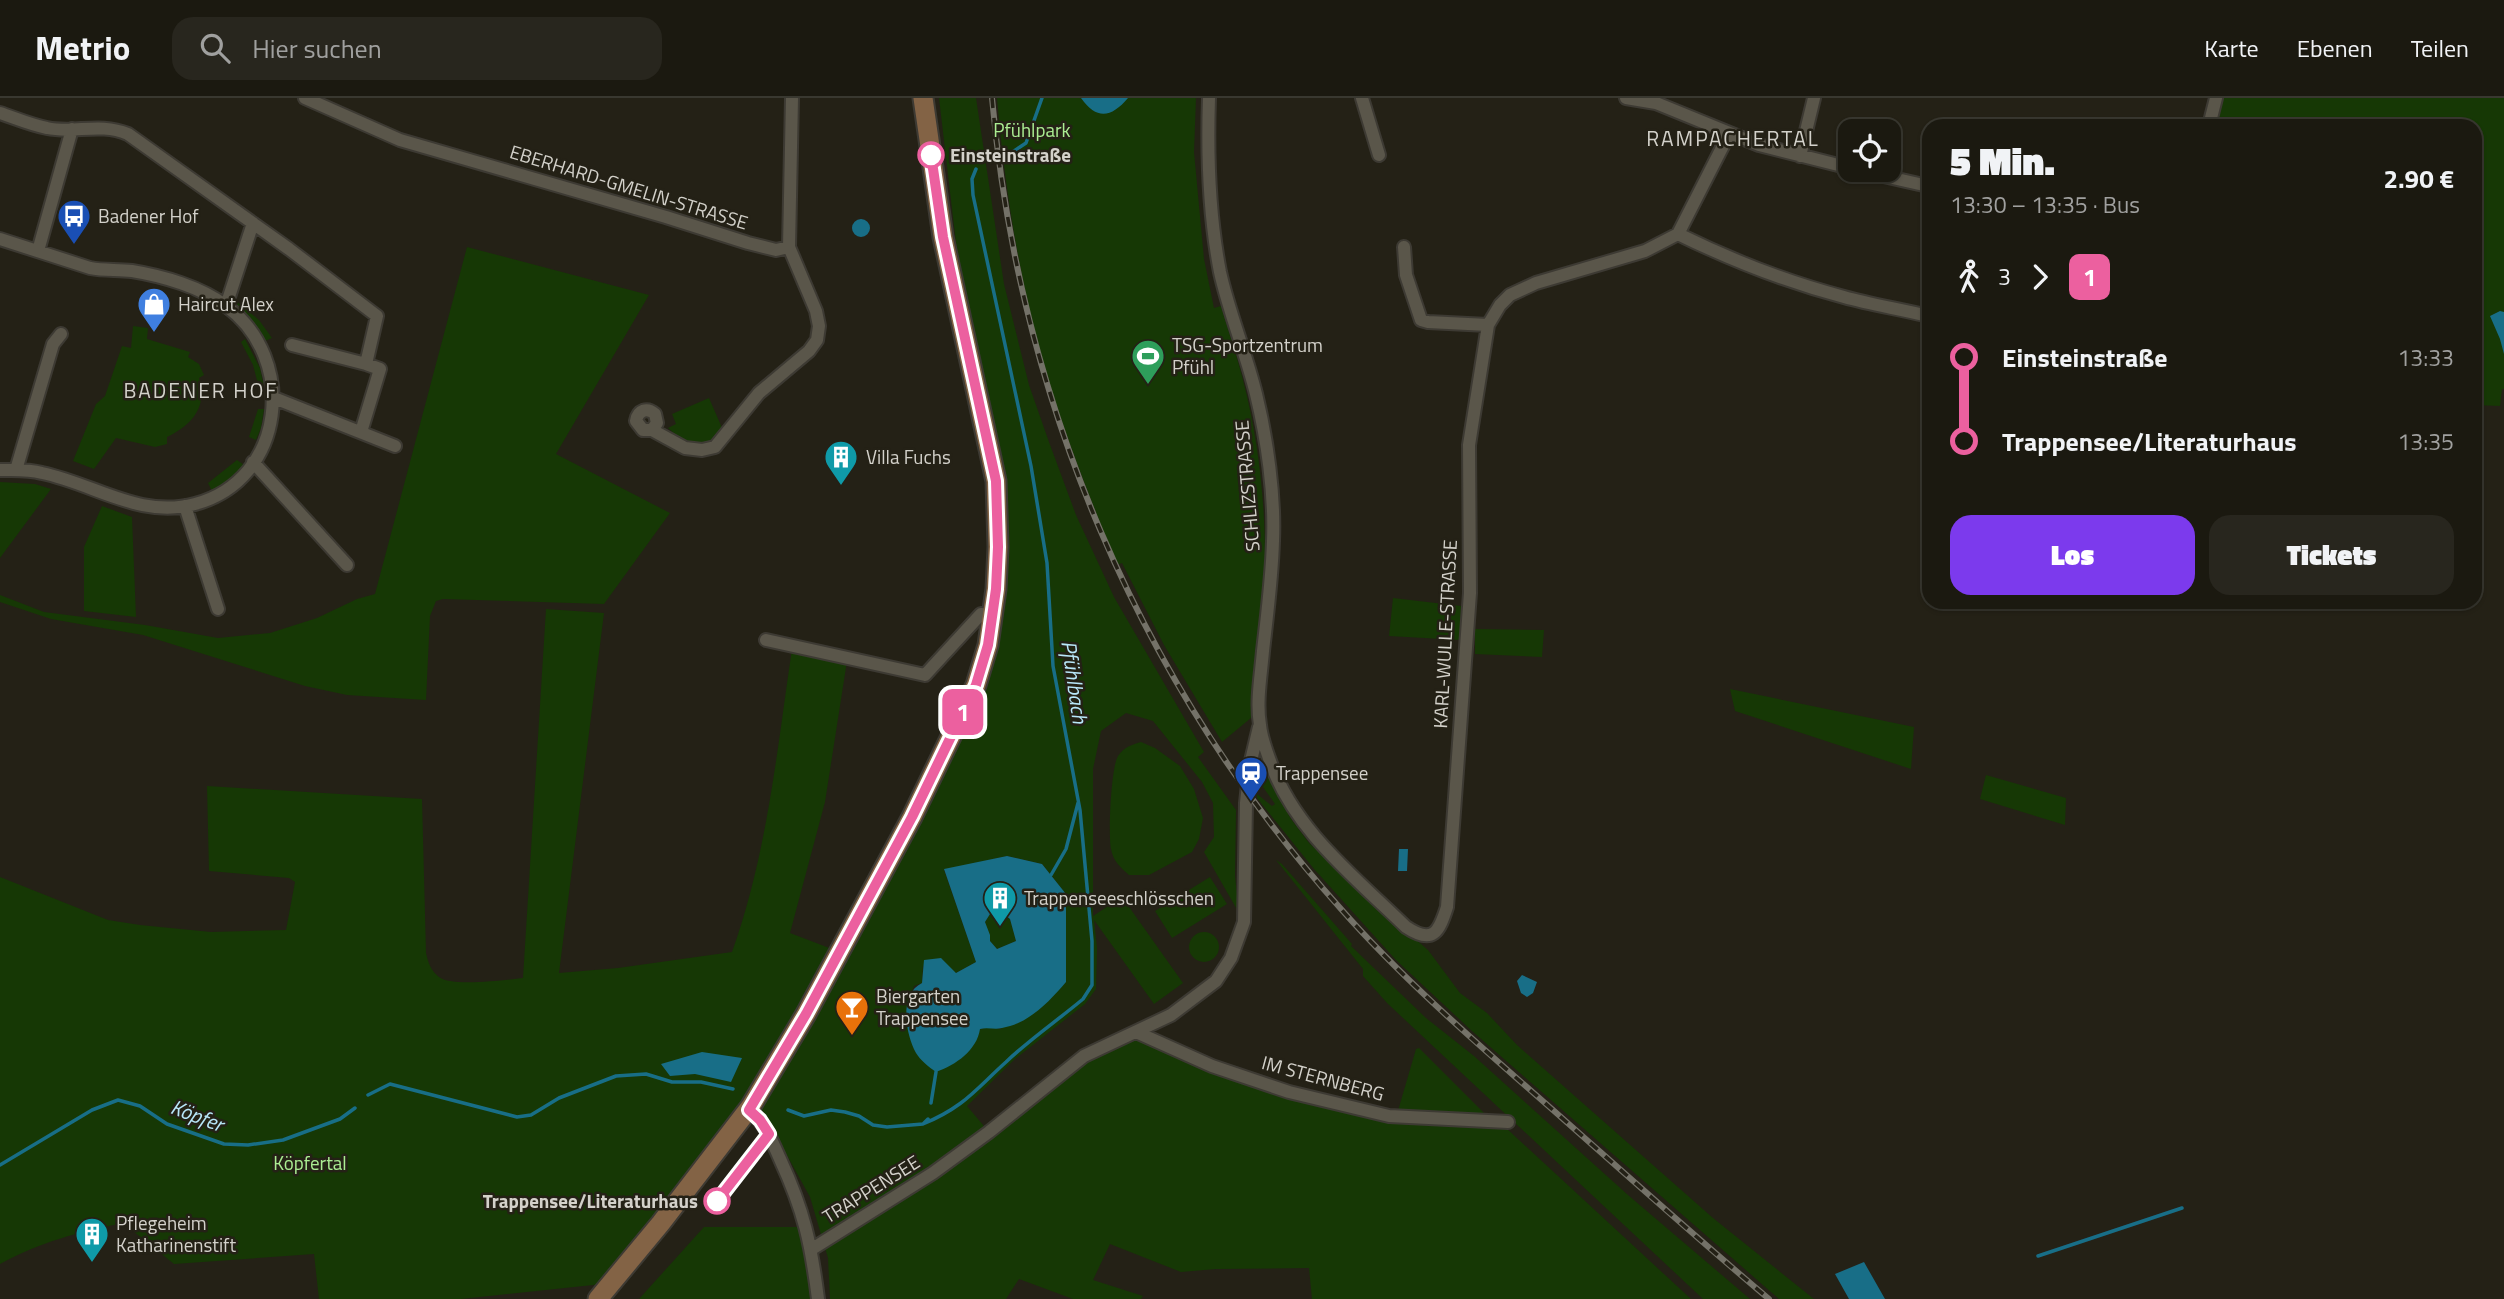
<!DOCTYPE html>
<html lang="de">
<meta charset="utf-8">
<style>
:root{--surface:#1b1910;--page:#28261e;--text:#f1f3f6;--muted:#a0a09f;--line:#393830;--accent:#7c3aed}
body{margin:0;font-family:"Titillium Web",sans-serif;background:var(--page);color:var(--text);height:100vh;display:flex;flex-direction:column;font-size:26px;white-space:nowrap}
*{box-sizing:border-box;margin:0}
p{font-size:23px;color:var(--muted)}
.icon{flex:none;width:38px;height:38px;fill:none;stroke:currentColor;stroke-width:2;stroke-linecap:round;stroke-linejoin:round}
.map{position:relative;flex:1;overflow:hidden}
.drawer{position:absolute;left:1922px;top:21px;width:560px;height:490px;display:flex;flex-direction:column;background:var(--surface);border-radius:21px;box-shadow:0 2px 5px #0004,0 0 0 2px var(--line)}
.drawer>*{flex:none}
.badge{padding:0 14px;border-radius:10px;font-size:24px;line-height:46px}
.fabs{position:absolute;left:1838px;top:21px;display:grid;gap:14px}
.fabs a{display:grid;place-items:center;width:63px;height:63px;border-radius:14px;background:var(--surface);box-shadow:0 2px 5px #0004,0 0 0 2px var(--line);font-size:35px}
.map>.badge{position:absolute;translate:-50% -50%;box-shadow:0 0 0 4px #fff}
.legs{display:flex;align-items:center;gap:10px;height:77px;padding:0 28px;font-size:23px}
.legs p{margin-inline-start:auto}
.headline{display:flex;align-items:center;justify-content:space-between;height:119px;padding:0 28px}
h1{font-size:38px;font-weight:800;line-height:52px}
.primary-button{display:flex;gap:14px;margin-top:auto;padding:14px 28px}
.primary-button a{flex:1;height:80px;border-radius:21px;background:var(--accent);color:#fff;font-size:28px;font-weight:800;line-height:80px;text-align:center}
.primary-button a+a{background:var(--page);color:var(--text)}
ul{padding:0 28px;list-style:none}
li{display:flex;align-items:center;gap:24px;height:84px;font-size:26px}
li i{display:grid;place-items:center;width:10px;height:100%;margin:0 9px;background:currentColor}
li i::after{content:'';width:18px;height:18px;margin:-9px;border:5px solid;border-radius:50%;background:var(--surface)}
li p{margin-inline-start:auto}
li:first-child i{background:linear-gradient(#0000 50%,currentColor 0)}
li:last-child i{background:linear-gradient(currentColor 50%,#0000 0)}
header{display:flex;align-items:center;gap:42px;box-sizing:border-box;height:98px;padding:0 35px;background:var(--surface);border-bottom:2px solid var(--line)}
header strong{font-size:33px}
nav{display:flex;gap:38px;margin-inline-start:auto;font-size:24px}
.search{width:490px;height:63px;background:var(--page);display:flex;align-items:center;gap:18px;box-sizing:border-box;padding:0 24px;border-radius:21px;color:var(--muted);font-size:26px}
.map>svg:first-child{display:block}
</style>
<header>
<strong>Metrio</strong>
<div class="search"><svg class="icon" aria-label="search" viewBox="0 0 24 24"><circle cx="10" cy="10" r="6"/><path d="M15 15l6 6"/></svg>Hier suchen</div>
<nav><a>Karte</a><a>Ebenen</a><a>Teilen</a></nav>
</header>
<div class="map">
<svg width="2504" height="1201" viewBox="0 0 2504 1201">
<rect width="100%" height="100%" fill="#242116"/>
<!-- green -->
<path fill="#163805" fill-rule="evenodd" d="M 939,0 L 976,0 L 1004,186 L 1029,287 L 1049,344 L 1076,417 L 1114,499 L 1204,654 L 1198,659 L 1236,712 L 1235,778 L 1239,815 L 1204,754 L 1214,739 L 1213,705 L 1202,684 L 1153,623 L 1126,615 L 1101,633 L 1093,671 L 1093,818 L 1122,799 L 1183,885 L 1154,906 L 1094,822 L 1097,850 L 1096,891 L 1085,906 L 1015,961 L 967,1008 L 989,1034 L 1069,968 L 1148,931 L 1163,943 L 1231,972 L 1397,1016 L 1416,951 L 1419,950 L 1487,1018 L 1505,1029 L 1691,1201 L 1312,1201 L 1309,1170 L 1216,1171 L 1181,1174 L 1110,1146 L 1093,1182 L 1143,1198 L 1141,1201 L 1073,1201 L 1019,1181 L 1006,1201 L 830,1201 L 828,1160 L 810,1099 L 762,1012 L 725,1024 L 612,1185 L 461,1201 L 319,1201 L 314,1156 L 174,1166 L 123,1125 C 78,1134 41,1144 0,1166 L 0,779 L 108,822 L 140,827 L 211,834 L 286,832 L 295,784 L 289,780 L 209,773 L 207,688 L 422,701 L 426,855 C 428,864 431,873 439,879 C 451,889 506,882 523,880 L 546,511 L 604,515 L 559,875 L 618,870 L 732,854 C 767,757 777,652 792,551 L 847,563 L 825,704 L 790,835 L 832,851 L 971,610 L 1002,389 L 956,145 ZM 1007,758 L 1042,766 L 1065,795 L 1066,884 L 1000,931 L 991,929 L 979,931 L 906,912 L 914,888 L 922,885 L 923,868 L 956,875 L 976,864 L 944,772 Z
M 997,0 L 1196,0 L 1194,54 L 1204,161 L 1214,210 L 1221,208 C 1228,233 1237,257 1243,282 C 1258,339 1265,401 1265,460 L 1251,620 L 1222,644 L 1164,547 L 1122,465 L 1117,467 C 1097,417 1077,368 1060,318 C 1025,217 1006,106 997,0 Z
M 2219,0 L 2504,0 L 2504,291 L 2502,291 L 2500,308 L 2475,307 L 2474,28 L 2213,28 Z
M 467,149 L 649,197 L 556,356 L 670,415 L 604,506 L 443,501 L 436,503 L 430,518 L 426,602 L 347,597 L 305,588 L 143,537 L 51,521 L 0,504 L 0,497 L 44,514 L 145,527 L 218,540 L 270,535 L 317,520 L 357,501 L 375,496 Z
M 235,202 L 259,222 L 272,240 L 265,243 C 258,231 238,213 235,202 Z
M 133,228 L 148,230 L 147,241 L 190,254 L 188,259 L 199,266 L 204,277 L 199,280 C 208,309 192,327 167,339 L 167,346 L 155,349 L 116,340 L 94,371 L 73,363 L 96,306 L 105,298 L 122,248 L 131,250 Z
M 245,241 L 260,270 L 264,289 L 259,290 L 253,267 L 241,244 Z
M 709,300 L 723,332 C 705,355 687,347 668,330 L 676,326 L 672,316 Z
M 258,311 L 264,311 L 261,330 L 256,342 L 249,339 Z
M 237,362 L 244,367 L 228,382 L 212,393 L 208,385 Z
M 0,384 L 35,386 L 51,391 L 0,460 Z
M 102,408 L 132,419 L 136,519 L 84,513 L 84,449 Z
M 1393,500 L 1461,508 L 1460,542 L 1389,538 Z
M 1475,531 L 1544,532 L 1542,559 L 1475,556 Z
M 1730,591 L 1914,629 L 1911,671 L 1735,613 Z
M 1141,644 L 1155,650 L 1180,668 L 1194,691 L 1203,720 L 1199,741 L 1192,754 L 1149,777 L 1129,777 C 1121,770 1113,763 1111,751 C 1108,737 1111,669 1118,658 C 1124,649 1131,647 1141,644 Z
M 1261,672 L 1265,672 L 1291,721 L 1309,745 L 1370,802 L 1428,852 L 1460,895 L 1487,915 L 1517,947 L 1713,1120 L 1814,1201 L 1779,1201 L 1472,933 L 1396,862 L 1314,771 L 1257,700 L 1257,696 L 1272,708 L 1275,706 L 1258,682 Z
M 1986,677 L 2066,700 L 2065,727 L 1980,701 Z
M 1276,762 L 1282,766 L 1352,846 L 1351,848 L 1426,920 L 1474,958 L 1628,1097 L 1750,1201 L 1703,1201 L 1387,905 L 1363,878 L 1363,871 Z
M 1210,779 L 1227,806 L 1172,840 L 1155,813 Z
M 1000,813 L 1010,821 L 1016,843 L 997,851 L 990,843 L 985,824 L 990,816 Z
M1189 849a15 15 0 1 1 30 0a15 15 0 1 1-30 0Z
M 704,1129 L 800,1129 L 806,1148 L 813,1201 L 639,1201 Z"/>
<!-- water -->
<path fill="#186e87" fill-rule="evenodd" d="M 1081,0 L 1128,0 C 1112,19 1097,23 1081,0 Z
M852 130a9 9 0 1 1 18 0a9 9 0 1 1-18 0Z
M 2500,213 L 2504,214 L 2504,256 L 2500,241 L 2490,218 Z
M 1399,751 L 1408,751 L 1407,773 L 1398,773 Z
M 1007,758 L 1042,766 L 1066,796 L 1066,884 C 1050,903 1028,926 1002,930 C 995,932 988,929 980,931 C 977,952 956,967 936,974 C 929,969 920,962 916,955 C 905,935 899,896 922,885 L 924,862 L 941,860 L 956,875 L 976,864 L 944,771 ZM 1000,813 L 1010,821 L 1016,843 L 997,851 L 990,843 L 990,837 L 985,824 L 990,816 Z
M 1522,877 L 1537,884 L 1533,895 L 1527,899 L 1521,895 L 1517,883 Z
M 702,954 L 742,960 L 731,984 L 695,976 L 670,978 L 661,966 Z
M 1864,1164 L 1885,1201 L 1849,1201 L 1835,1176 Z"/>
<g fill="none" stroke-linecap="round" stroke-linejoin="round">
<!-- stream -->
<path stroke="#186e87" stroke-width="3.5" d="M 1011,55 L 1026,45 L 1042,0
M 1051,777 L 1066,751 L 1078,705
M 368,997 L 390,986 L 517,1019 L 531,1017 L 559,1000 L 616,978 L 646,976 L 672,984 L 701,984 L 733,991
M 931,1005 L 936,974
M 788,1012 L 804,1018 L 831,1012 L 845,1014 L 859,1018 L 873,1027 L 887,1029 L 923,1026 L 928,1021
M 923,1026 C 964,1009 975,992 1006,964 C 1030,941 1058,922 1083,901 L 1092,887 L 1092,843 L 1080,712 L 1053,568 L 1047,465 L 1031,368 L 973,97 L 972,81 L 976,71
M 0,1067 L 92,1012 L 118,1002 L 140,1008 L 167,1026 L 224,1046 L 248,1047 L 283,1042 L 340,1021 L 355,1010
M 2038,1158 L 2182,1110"/>
<defs>
<path id="street" d="M 305,0 L 400,42 L 666,119 L 748,145 L 776,152 L 789,149
M 1209,0 C 1207,58 1209,117 1220,174 C 1229,215 1246,255 1256,296 C 1267,341 1275,397 1273,443 C 1272,480 1267,517 1263,553 C 1261,577 1256,604 1260,627 C 1261,639 1266,652 1270,663 C 1294,732 1355,779 1406,829 C 1433,847 1439,834 1447,809 L 1470,495 L 1469,347 L 1488,227 L 1500,207 L 1510,197 L 1536,185 L 1645,153 L 1678,136 L 1729,36
M 1362,0 L 1379,57
M 1626,0 L 1656,5 L 1759,47 L 1850,70
M 0,15 C 15,20 31,27 47,30 C 75,36 99,24 128,36 L 289,151 L 377,218 L 366,266 L 380,271 L 361,334
M 2209,28 L 2216,0
M 1800,58 L 1814,0
M 1857,72 L 1928,88
M 1678,136 C 1731,162 1787,184 1844,199 C 1872,207 1901,211 1928,218
M 0,141 L 90,170 C 105,173 118,171 132,173 C 163,178 201,189 226,208 C 298,260 286,382 195,406 C 140,421 95,386 42,375 C 28,371 14,372 0,372
M 1404,149 L 1406,177 L 1421,222 L 1428,224 L 1488,227
M 38,153 L 72,31
M 226,208 L 253,125
M 292,247 L 366,266
M 274,300 L 395,348
M 652,332 L 657,325 L 655,316 C 647,309 638,312 636,323 L 643,332 L 652,332 L 685,350 L 702,352 L 715,349 L 759,295 L 809,253 L 817,242 L 819,228 L 816,213 L 789,149 L 792,0
M 253,364 L 347,467
M 16,372 L 53,246 L 61,236
M 185,408 L 218,511
M 766,542 L 925,577 L 981,516 L 992,517
M 1136,934 L 1212,968 L 1289,994 L 1389,1018 L 1508,1024
M 749,1012 C 765,1025 772,1043 780,1061 C 804,1113 811,1145 818,1201
M 812,1151 L 933,1075 L 989,1034 L 1084,958 L 1171,917 L 1216,883 L 1231,860 L 1244,824 L 1246,705 L 1250,667 L 1259,629"/>
<path id="secondary" d="M 598,1201 L 661,1125 L 751,1008 L 806,916 L 912,719 L 976,587 L 988,547 L 996,491 L 998,449 L 996,383 L 943,139 L 923,0"/>
</defs>
<!-- street casing -->
<use href="#street" stroke="#3d3a33" stroke-width="16"/>
<!-- secondary casing -->
<use href="#secondary" stroke="#3d3a33" stroke-width="23"/>
<!-- street -->
<use href="#street" stroke="#5a564a" stroke-width="12"/>
<!-- secondary -->
<use href="#secondary" stroke="#836345" stroke-width="19"/>
<defs>
<path id="rail" d="M 992,0 C 1019,301 1139,585 1341,811 C 1408,887 1486,953 1562,1020 C 1631,1081 1699,1142 1769,1201"/>
</defs>
<!-- rail casing -->
<use href="#rail" stroke="#747268" stroke-width="6"/>
<!-- rail -->
<use href="#rail" stroke="#242116" stroke-width="3.5" stroke-dasharray="10" stroke-linecap="butt"/>
</g>
<g fill="none" stroke-linecap="round" stroke-linejoin="round">
<defs>
<path id="line-1" d="M 717,1103 L 769,1036 L 760,1022 L 749,1012 L 806,916 L 912,719 L 976,587 L 988,547 L 996,491 L 998,449 L 996,383 L 943,139 L 931,57"/>
</defs>
<!-- line-1 casing -->
<use href="#line-1" stroke="#fff" stroke-width="16"/>
<!-- line-1 -->
<use href="#line-1" stroke="#ec609f" stroke-width="10"/>
</g>
<!-- icons -->
<defs>
<symbol id="bus-pin" viewBox="-11 -11 22 30"><path d="M0 17L-7.5 6A9.5 9.5 0 1 1 7.5 6Z" fill="#1a4fb4" stroke="#242116"/><path d="M-5-6H5V4H4V6H2V4H-2V6H-4V4H-5ZM-3.5-4V0h7V-4ZM-3.5 1.2v1.5H-2V1.2ZM2 1.2v1.5H3.5V1.2Z" fill="#fff"/></symbol>
<symbol id="shop-pin" viewBox="-11 -11 22 30"><path d="M0 17L-7.5 6A9.5 9.5 0 1 1 7.5 6Z" fill="#3f7fe0" stroke="#242116"/><path d="M-5-2.5h2.3a2.7 3.5 0 0 1 5.4 0H5L5.5 6h-11ZM-1.5-2.5h3a1.5 2.3 0 0 0-3 0Z" fill="#fff"/></symbol>
<symbol id="stadium-pin" viewBox="-11 -11 22 30"><path d="M0 17L-7.5 6A9.5 9.5 0 1 1 7.5 6Z" fill="#2e9e5b" stroke="#242116"/><path d="M0-5a6.5 5 0 1 0 0 10a6.5 5 0 1 0 0-10ZM-3.5-1.8h7v3.6h-7Z" fill="#fff"/></symbol>
<symbol id="building-pin" viewBox="-11 -11 22 30"><path d="M0 17L-7.5 6A9.5 9.5 0 1 1 7.5 6Z" fill="#0f9aa8" stroke="#242116"/><path d="M-4-6H4V6H1V3H-1V6H-4ZM-2.5-4.3h1.7v1.8h-1.7ZM.8-4.3h1.7v1.8H.8ZM-2.5-1h1.7V.8h-1.7ZM.8-1h1.7V.8H.8Z" fill="#fff"/></symbol>
<symbol id="station-pin" viewBox="-11 -11 22 30"><path d="M0 17L-7.5 6A9.5 9.5 0 1 1 7.5 6Z" fill="#1a4fb4" stroke="#242116"/><path d="M-3-6H3Q5-6 5-4V2Q5 4 3 4L4.5 6H3L1.5 4h-3L-3 6H-4.5L-3 4Q-5 4-5 2V-4Q-5-6-3-6ZM-3.5-4v3h7v-3ZM-3.5 1v1.5H-2V1ZM2 1v1.5H3.5V1Z" fill="#fff"/></symbol>
<symbol id="bar-pin" viewBox="-11 -11 22 30"><path d="M0 17L-7.5 6A9.5 9.5 0 1 1 7.5 6Z" fill="#e8710a" stroke="#242116"/><path d="M-6-5H6L.8 .8V4.5H3.5V6h-7V4.5H-.8V.8Z" fill="#fff"/></symbol>
</defs>
<g fill-rule="evenodd">
<use href="#bus-pin" x="55" y="99" width="38" height="52"/>
<use href="#shop-pin" x="135" y="187" width="38" height="52"/>
<use href="#stadium-pin" x="1129" y="239" width="38" height="52"/>
<use href="#building-pin" x="822" y="340" width="38" height="52"/>
<use href="#station-pin" x="1232" y="656" width="38" height="52"/>
<use href="#building-pin" x="981" y="781" width="38" height="52"/>
<use href="#bar-pin" x="833" y="890" width="38" height="52"/>
<use href="#building-pin" x="73" y="1117" width="38" height="52"/>
</g>
<!-- markers -->
<g fill="#fff" stroke="#ec609f" stroke-width="3.5">
<circle cx="931" cy="57" r="12"/>
<circle cx="717" cy="1103" r="12"/>
</g>
<g text-anchor="middle" stroke-width="5" stroke-linejoin="round" paint-order="stroke">
<!-- park labels -->
<g font-size="19" fill="#abed92" stroke="#242116">
<text x="1032" y="39">Pfühlpark</text>
<text x="310" y="1072">Köpfertal</text>
</g>
<!-- stop labels -->
<g font-size="19" font-weight="bold" fill="#d3d1ca" stroke="#242116" text-anchor="start">
<text x="950" y="64">Einsteinstraße</text>
<text x="698" y="1110" text-anchor="end">Trappensee/Literaturhaus</text>
</g>
<!-- street labels -->
<g font-size="19" fill="#d3d1ca" stroke="#242116">
<text transform="translate(629 89) rotate(17)" y="7">EBERHARD-GMELIN-STRASSE</text>
<text transform="translate(1247 388) rotate(-95)" y="7">SCHLIZSTRASSE</text>
<text transform="translate(1445 536) rotate(-87)" y="7">KARL-WULLE-STRASSE</text>
<text transform="translate(1323 980) rotate(15)" y="7">IM STERNBERG</text>
<text transform="translate(871 1091) rotate(-32)" y="7">TRAPPENSEE</text>
</g>
<!-- poi labels -->
<g font-size="19" fill="#d3d1ca" stroke="#242116" text-anchor="start">
<text x="98" y="125">Badener Hof</text>
<text x="178" y="213">Haircut Alex</text>
<text x="1172" y="254">TSG-Sportzentrum<tspan x="1172" dy="22">Pfühl</tspan></text>
<text x="866" y="366">Villa Fuchs</text>
<text x="1276" y="682">Trappensee</text>
<text x="1024" y="807">Trappenseeschlösschen</text>
<text x="876" y="905">Biergarten<tspan x="876" dy="22">Trappensee</tspan></text>
<text x="116" y="1132">Pflegeheim<tspan x="116" dy="22">Katharinenstift</tspan></text>
</g>
<!-- neighbourhood labels -->
<g font-size="21" letter-spacing="2" fill="#d3d1ca" stroke="#242116">
<text x="1733" y="48">RAMPACHERTAL</text>
<text x="201" y="300">BADENER HOF</text>
</g>
<!-- water labels -->
<g font-size="21" font-style="italic" fill="#b8e7f9" stroke="#242116">
<text transform="translate(1074 584) rotate(82)" y="7">Pfühlbach</text>
<text transform="translate(197 1018) rotate(21)" y="7">Köpfer</text>
</g>
</g>
</svg>
<div class="fabs">
<a><svg class="icon" aria-label="locate" viewBox="0 0 24 24"><circle cx="12" cy="12" r="6"/><path d="M12 2v4M12 18v4M2 12h4M18 12h4"/></svg></a>
</div>
<b class="badge" style="left:963px;top:614px;background:#ec609f;color:#fff">1</b>
<section class="drawer">
<div class="headline"><div><h1>5 Min.</h1><p>13:30 – 13:35 · Bus</p></div><b>2.90 €</b></div>
<div class="legs"><svg class="icon" aria-label="walk" viewBox="0 0 24 24"><circle cx="13" cy="4" r="2"/><path d="M13 8l-2 6 4 7M11 14l-3 7M7 12l3-4h3l4 4"/></svg>3<svg class="icon" aria-label="forward" viewBox="0 0 24 24"><path d="M9 5l7 7-7 7"/></svg><b class="badge" style="background:#ec609f;color:#fff">1</b></div>
<ul>
<li><i style="color:#ec609f"></i><b>Einsteinstraße</b><p>13:33</p></li>
<li><i style="color:#ec609f"></i><b>Trappensee/Literaturhaus</b><p>13:35</p></li>
</ul>
<div class="primary-button"><a>Los</a><a>Tickets</a></div>
</section>
</div>
